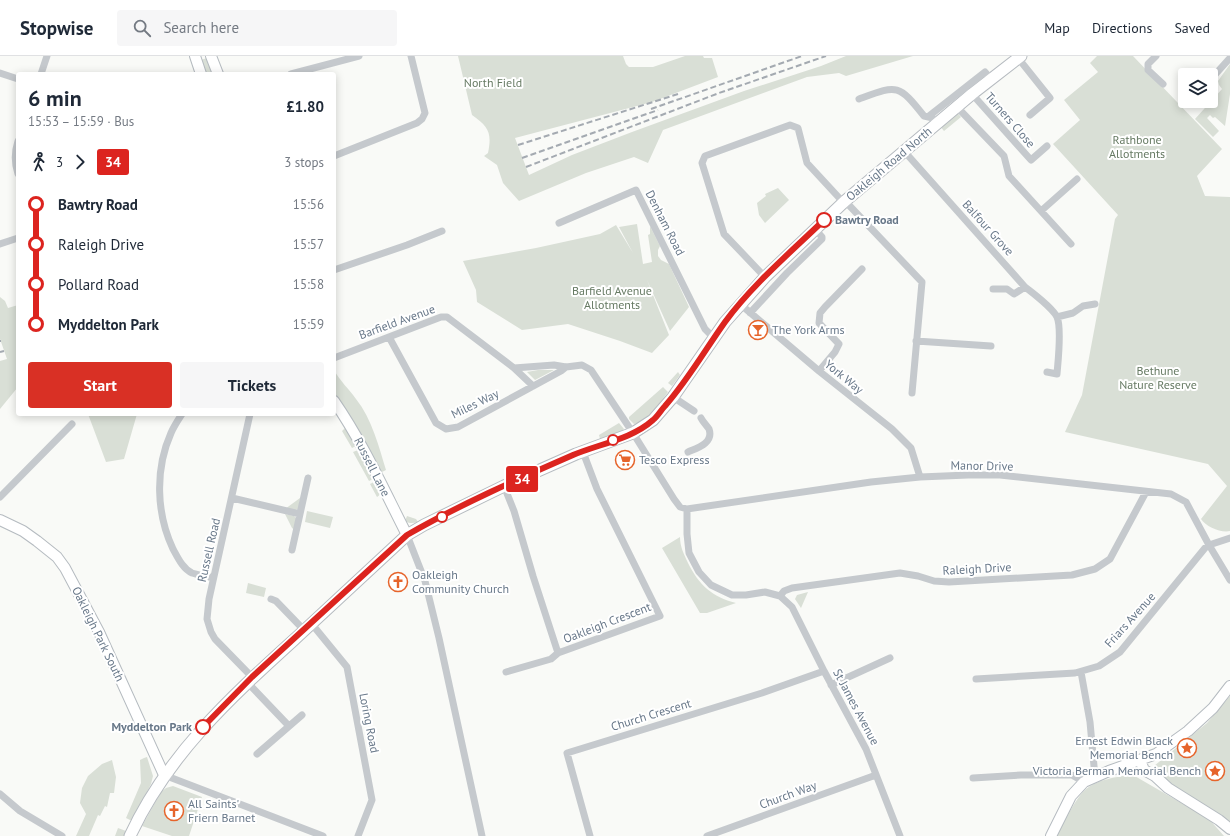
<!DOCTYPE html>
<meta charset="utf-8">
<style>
:root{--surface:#fff;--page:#f6f6f7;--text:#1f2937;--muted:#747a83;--line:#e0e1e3;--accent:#d93025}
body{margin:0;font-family:"PT Sans",sans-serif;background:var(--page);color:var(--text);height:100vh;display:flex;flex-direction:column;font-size:15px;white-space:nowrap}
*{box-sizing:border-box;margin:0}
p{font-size:13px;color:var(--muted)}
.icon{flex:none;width:22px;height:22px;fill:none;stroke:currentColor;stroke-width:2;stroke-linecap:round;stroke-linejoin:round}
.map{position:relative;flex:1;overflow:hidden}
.panel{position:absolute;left:16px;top:16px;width:320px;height:344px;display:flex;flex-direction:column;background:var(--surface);border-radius:4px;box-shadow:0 2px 10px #0003}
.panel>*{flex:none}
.badge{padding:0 8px;border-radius:3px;font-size:14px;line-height:26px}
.controls{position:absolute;left:1178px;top:12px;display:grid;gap:8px}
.controls a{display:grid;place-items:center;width:40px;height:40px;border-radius:4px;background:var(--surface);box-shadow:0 2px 10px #0003;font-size:20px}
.map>.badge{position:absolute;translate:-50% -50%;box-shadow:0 0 0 2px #fff}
.legs{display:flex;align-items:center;gap:6px;height:44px;padding:0 12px;font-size:13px}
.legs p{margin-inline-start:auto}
.head{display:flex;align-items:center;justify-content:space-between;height:68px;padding:0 12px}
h1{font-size:22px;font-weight:800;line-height:30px}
.button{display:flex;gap:8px;margin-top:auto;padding:8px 12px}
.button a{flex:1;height:46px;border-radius:4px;background:var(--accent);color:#fff;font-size:16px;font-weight:800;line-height:46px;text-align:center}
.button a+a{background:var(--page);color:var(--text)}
ul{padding:0 12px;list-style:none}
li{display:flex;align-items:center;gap:14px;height:40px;font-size:15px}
li i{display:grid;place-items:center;width:6px;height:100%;margin:0 5px;background:currentColor}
li i::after{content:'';width:10px;height:10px;margin:-5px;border:3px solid;border-radius:50%;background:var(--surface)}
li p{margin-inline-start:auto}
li:first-child i{background:linear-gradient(#0000 50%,currentColor 0)}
li:last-child i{background:linear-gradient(currentColor 50%,#0000 0)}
header{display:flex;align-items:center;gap:24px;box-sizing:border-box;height:56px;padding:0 20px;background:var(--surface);border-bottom:1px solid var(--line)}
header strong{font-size:19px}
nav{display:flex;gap:22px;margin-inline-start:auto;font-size:14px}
.search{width:280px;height:36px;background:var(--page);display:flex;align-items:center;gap:10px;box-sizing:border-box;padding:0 14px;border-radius:4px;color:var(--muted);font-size:15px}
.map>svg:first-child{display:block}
</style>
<header>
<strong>Stopwise</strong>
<div class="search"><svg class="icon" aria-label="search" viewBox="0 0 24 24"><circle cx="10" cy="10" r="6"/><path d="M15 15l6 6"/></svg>Search here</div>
<nav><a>Map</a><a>Directions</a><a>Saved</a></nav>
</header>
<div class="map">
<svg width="1230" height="780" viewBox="0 0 1230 780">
<rect width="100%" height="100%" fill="#f9faf7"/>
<!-- green -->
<path fill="#d9dfd6" d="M 458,0 L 623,0 L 626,8 L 629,11 L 653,11 L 685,0 L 703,0 L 704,2 L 712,2 L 718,21 L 652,46 L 515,82 L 529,119 L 572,99 L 632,76 L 744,35 L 821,10 L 846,0 L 913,0 L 846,20 L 839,17 L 807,21 L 663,74 L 648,107 L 634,101 L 586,117 L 519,145 L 503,127 L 497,109 L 484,100 L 488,97 C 492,77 489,71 472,59 Z
M 1097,0 L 1133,0 L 1222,93 L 1197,120 L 1205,140 L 1230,141 L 1230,475 C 1221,477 1206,471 1201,463 L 1227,430 L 1208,408 L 1065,376 L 1082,339 L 1115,163 L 1118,159 L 1053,88 L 1080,64 L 1064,44 L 1098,16 L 1090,7 Z
M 207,2 L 212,18 L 202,18 L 198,5 Z
M 1230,8 L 1230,38 L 1225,70 L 1215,61 L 1213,62 L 1210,59 L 1207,62 L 1219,75 L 1213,81 L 1195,63 L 1222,33 L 1219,29 L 1218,25 Z
M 956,55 L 961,61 L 944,75 L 939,69 Z
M 778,132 L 789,144 L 765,167 L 759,159 L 757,147 L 766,140 L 765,138 Z
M 637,168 L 643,208 L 652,206 L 648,179 L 650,178 L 650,170 L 660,190 L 658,194 L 658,200 L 661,204 L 669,208 L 689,251 L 670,275 L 647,224 L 669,279 L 652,297 L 620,285 L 568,268 L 522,274 L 477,246 L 476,234 L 463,205 L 536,192 L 600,178 L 616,169 L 633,197 L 619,171 Z
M 0,241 L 5,245 L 8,252 L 18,249 L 18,331 L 0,353 L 0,305 L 7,303 L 0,283 Z
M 334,314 C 340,325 349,333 356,343 C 372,363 379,391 386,414 L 380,417 L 365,385 L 334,340 Z
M 538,314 L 554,314 L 535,324 L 527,316 Z
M 678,316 L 680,319 L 672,330 L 668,327 Z
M 663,331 L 668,336 C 659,347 649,366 634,368 L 629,363 L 629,361 Z
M 88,358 L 137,358 L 124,403 L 106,406 Z
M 619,367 L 624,373 L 622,375 L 600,383 L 599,379 Z
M 345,372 L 356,390 L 352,392 L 342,375 Z
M 358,394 L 373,423 L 369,425 L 353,396 Z
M 374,426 L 381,438 L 377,441 L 370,428 Z
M 300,442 L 299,453 L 295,454 L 285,453 Z
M 307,455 L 333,461 L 330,472 L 305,466 Z
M 285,458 L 294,460 L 296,462 L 296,475 L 292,472 Z
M 407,460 L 416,463 L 418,466 C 414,467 409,468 405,465 Z
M 680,481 C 680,491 684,498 688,507 C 699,529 712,541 736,547 L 707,557 L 700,557 L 662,492 Z
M 248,527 L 266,532 L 264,541 L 246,537 Z
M 808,536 L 801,552 L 795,543 L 797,539 Z
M 1230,640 L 1230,767 L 1170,727 L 1154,710 L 1207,667 Z
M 147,701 L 153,720 L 151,728 L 133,764 L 130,764 L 126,762 L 141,727 L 140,704 L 144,702 Z
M 112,704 L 116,721 L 114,737 L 110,737 L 107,751 L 105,750 L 100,760 L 98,759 L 89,780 L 76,780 L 86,758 L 80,747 L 82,732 L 88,720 L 102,708 Z
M 1133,719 L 1209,763 L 1224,780 L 1057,780 C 1064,767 1075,743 1085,734 C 1096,724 1118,720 1133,719 Z
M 173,730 L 202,741 L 189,780 L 172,780 L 142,770 L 161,736 L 166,732 Z
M 118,772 L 126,775 L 124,780 L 115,780 Z"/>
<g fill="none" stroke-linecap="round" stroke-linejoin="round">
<defs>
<path id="secondary" d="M 195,0 L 201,18
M 211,0 L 218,18
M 334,345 C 363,387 384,434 407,479
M 0,464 L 23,475 L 37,485 L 57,501 L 65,512 L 99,576 L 164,719
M 1140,704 L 1144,714 L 1155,720 L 1168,732 L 1219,764 L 1230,773
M 1051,780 L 1071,740 L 1084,726 L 1109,715 L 1156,698 L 1188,675 L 1213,652 L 1230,630"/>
<path id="primary" d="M 130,780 C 168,698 230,642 296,582 C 333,548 370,513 407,479 L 424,469 L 504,430 L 576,398 L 633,377 L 653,364 L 673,341 L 725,266 L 765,221 L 845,145 L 972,38 L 1021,0"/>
</defs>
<!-- secondary casing -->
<use href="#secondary" stroke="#b5bbc0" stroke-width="12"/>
<!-- primary casing -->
<use href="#primary" stroke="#b6bbc0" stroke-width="13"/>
<!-- street -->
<path stroke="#c5c9cd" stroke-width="7" d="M 1156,0 L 1148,8 L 1148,14 L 1163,28
M 1018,2 L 1050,42 L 1030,59
M 0,17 L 18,23
M 1200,17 L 1202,19
M 41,18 L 47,0
M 291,18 L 359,0
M 1211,23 L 1230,2
M 972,38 L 1031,104 L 1047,90
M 859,43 C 897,29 898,27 924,60 L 933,62 L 937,67
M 957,51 L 1004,100 L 1009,120 L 1071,188
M 929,60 L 985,16 L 991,23
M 18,85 C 14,97 14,106 18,118
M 904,95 L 1025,231 C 1033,237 1053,253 1057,261 C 1062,272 1058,305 1057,318 L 1047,316
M 334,100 L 417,67 L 422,63 L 425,57 L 411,0
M 845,145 L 922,226 L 912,337
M 1041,155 L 1077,123
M 559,167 L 636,134 L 705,273 L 714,282
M 0,188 L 18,182
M 334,214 L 407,189 L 442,175
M 765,221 L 724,178 L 702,107 L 705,100 L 790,69 L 798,72 L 807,107 L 843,146
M 993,233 L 1007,233 L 1014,238 L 1025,231
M 740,248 L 819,315 L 892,373 L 911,392 L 920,421
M 750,257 L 787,217 L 822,183 L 822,181 L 815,173
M 1057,261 L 1073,257 L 1083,250 L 1095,248
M 389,281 L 436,367 L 446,373 L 458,371 L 561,315 L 566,311
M 916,285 L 991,290
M 334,302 L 441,261 L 447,261 L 514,312 L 554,309 L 566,311 L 582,309 L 591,314 L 633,377 L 674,443 L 680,451 L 687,453 L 687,478 L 689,497 L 699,516 L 711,529 L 732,539 L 746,539 L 765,536 L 780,540 L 792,551 L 824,615 L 866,693 L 900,780
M 514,312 L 533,330
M 819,315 L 835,296 L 839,288 L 819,267 L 820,257 L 825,251 L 862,213
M 673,341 L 694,355
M 182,358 C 178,364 174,370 171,377 C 155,413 156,457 173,493 C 178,502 183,513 192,517 C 198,519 207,520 213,522
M 250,358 L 209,543 L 207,563 L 211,576 L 215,583 L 252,621
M 688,396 C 697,392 714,387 709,373 C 707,370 703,366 701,362
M 504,430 L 514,455 L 533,520 L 558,597 L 660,560 L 597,433 L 583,396
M 0,441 L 72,368
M 232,442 L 300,458
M 687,453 L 871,426 L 920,421 L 968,419 L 1000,419 L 1171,438 L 1186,446 L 1209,489 L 1230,524
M 407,479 L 425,525 L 439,582 L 482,780
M 292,494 L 308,422
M 780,540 L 784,535 L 792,532 L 900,517 L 918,520 L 934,525 L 949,526 L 1072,519 L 1095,513 L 1110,503 L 1146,436
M 271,543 L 276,545 L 304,574
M 311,567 L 347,611 L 372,744 L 358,780
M 506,616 L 551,603 L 558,597
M 1081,616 L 1090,666 L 1095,721
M 976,623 L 1075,617 L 1099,610 L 1120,596 L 1205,492 L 1209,489 L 1230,482
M 247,626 L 288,669
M 831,629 L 890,602
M 257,698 L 302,659
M 164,719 L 323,780
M 973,722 L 1021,719 L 1072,719 L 1084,726
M 0,738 L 20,755 L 62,780
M 590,780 L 567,697 L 762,637 L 824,615
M 707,780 L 876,719"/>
<!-- secondary -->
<use href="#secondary" stroke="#fff" stroke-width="10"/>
<!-- primary -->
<use href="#primary" stroke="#fff" stroke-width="11"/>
<!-- rail -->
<path stroke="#a4aab1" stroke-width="2" stroke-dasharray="6 3" stroke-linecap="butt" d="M 651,53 L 802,0
M 518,89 L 678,38
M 522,102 L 658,54
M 526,111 L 719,37 L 826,0
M 0,285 L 1,285
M 0,296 L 4,295"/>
</g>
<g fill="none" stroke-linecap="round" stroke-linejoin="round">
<defs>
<path id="line-1" d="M 203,671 L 252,621 L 407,479 C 459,449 518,423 573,399 C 599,388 632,383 653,364 C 658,360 661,354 665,350 C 688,324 705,294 725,266 C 752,229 791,196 824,164"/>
</defs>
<!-- line-1 casing -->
<use href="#line-1" stroke="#fff" stroke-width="9"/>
<!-- line-1 -->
<use href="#line-1" stroke="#dc241f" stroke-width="6"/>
</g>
<!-- icons -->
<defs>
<symbol id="bar-ring" viewBox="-11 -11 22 22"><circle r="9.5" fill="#fff" stroke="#e6642b" stroke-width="1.5"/><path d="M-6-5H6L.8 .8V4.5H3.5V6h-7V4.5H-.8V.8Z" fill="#e6642b"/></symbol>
<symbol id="supermarket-ring" viewBox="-11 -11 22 22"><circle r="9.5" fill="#fff" stroke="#e6642b" stroke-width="1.5"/><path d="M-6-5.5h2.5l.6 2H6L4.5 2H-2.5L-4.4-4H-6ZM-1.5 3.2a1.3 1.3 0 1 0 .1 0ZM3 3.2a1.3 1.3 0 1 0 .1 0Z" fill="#e6642b"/></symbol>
<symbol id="church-ring" viewBox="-11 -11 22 22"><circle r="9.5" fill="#fff" stroke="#e6642b" stroke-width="1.5"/><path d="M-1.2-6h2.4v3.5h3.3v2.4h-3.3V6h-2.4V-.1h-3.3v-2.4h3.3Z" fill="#e6642b"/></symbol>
<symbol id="sight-ring" viewBox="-11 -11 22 22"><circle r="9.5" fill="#fff" stroke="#e6642b" stroke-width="1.5"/><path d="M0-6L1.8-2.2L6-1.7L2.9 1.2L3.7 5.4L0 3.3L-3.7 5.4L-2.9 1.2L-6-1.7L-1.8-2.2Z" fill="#e6642b"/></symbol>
</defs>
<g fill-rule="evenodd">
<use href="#bar-ring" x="747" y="263" width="22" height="22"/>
<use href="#supermarket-ring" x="614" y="393" width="22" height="22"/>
<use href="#church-ring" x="387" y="515" width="22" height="22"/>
<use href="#sight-ring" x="1176" y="681" width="22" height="22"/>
<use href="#sight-ring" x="1204" y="704" width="22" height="22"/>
<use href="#church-ring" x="163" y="744" width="22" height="22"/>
</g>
<!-- markers -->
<g fill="#fff" stroke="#dc241f" stroke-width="2">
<circle cx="824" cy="164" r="7"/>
<circle cx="613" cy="384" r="5"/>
<circle cx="442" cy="461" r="5"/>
<circle cx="203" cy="671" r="7"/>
</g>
<g text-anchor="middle" stroke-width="4" stroke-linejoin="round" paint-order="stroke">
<!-- park labels -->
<g font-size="12" fill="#667a63" stroke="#fff">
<text x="493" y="31">North Field</text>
<text x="1137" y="88">Rathbone<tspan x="1137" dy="14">Allotments</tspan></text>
<text x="612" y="239">Barfield Avenue<tspan x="612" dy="14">Allotments</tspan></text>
<text x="1158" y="319">Bethune<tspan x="1158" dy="14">Nature Reserve</tspan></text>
</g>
<!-- street labels -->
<g font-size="12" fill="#687889" stroke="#fff">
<text transform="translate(1010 64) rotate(49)" y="4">Turners Close</text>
<text transform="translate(889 108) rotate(-40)" y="4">Oakleigh Road North</text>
<text transform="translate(665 167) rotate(63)" y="4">Denham Road</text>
<text transform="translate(988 172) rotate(48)" y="4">Balfour Grove</text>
<text transform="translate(397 266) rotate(-20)" y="4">Barfield Avenue</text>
<text transform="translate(844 321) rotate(39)" y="4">York Way</text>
<text transform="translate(475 348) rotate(-26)" y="4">Miles Way</text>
<text transform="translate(982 410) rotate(1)" y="4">Manor Drive</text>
<text transform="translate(372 411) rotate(63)" y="4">Russell Lane</text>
<text transform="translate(209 494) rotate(-77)" y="4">Russell Road</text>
<text transform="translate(977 513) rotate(-3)" y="4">Raleigh Drive</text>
<text transform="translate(1130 564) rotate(-48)" y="4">Friars Avenue</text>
<text transform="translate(607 567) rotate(-21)" y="4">Oakleigh Crescent</text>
<text transform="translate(98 578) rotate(64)" y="4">Oakleigh Park South</text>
<text transform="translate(856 651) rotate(62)" y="4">St James Avenue</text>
<text transform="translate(651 659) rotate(-17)" y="4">Church Crescent</text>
<text transform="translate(369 667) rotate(79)" y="4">Loring Road</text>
<text transform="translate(788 739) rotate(-20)" y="4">Church Way</text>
</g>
<!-- stop labels -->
<g font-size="12" font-weight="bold" fill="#687889" stroke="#fff" text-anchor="start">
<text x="835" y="168">Bawtry Road</text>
<text x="192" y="675" text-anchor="end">Myddelton Park</text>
</g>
<!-- poi labels -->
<g font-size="12" fill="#687889" stroke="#fff" text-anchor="start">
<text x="772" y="278">The York Arms</text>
<text x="639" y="408">Tesco Express</text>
<text x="412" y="523">Oakleigh<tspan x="412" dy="14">Community Church</tspan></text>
<text x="1173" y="689" text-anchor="end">Ernest Edwin Black<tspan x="1173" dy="14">Memorial Bench</tspan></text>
<text x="1201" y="719" text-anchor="end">Victoria Berman Memorial Bench</text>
<text x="188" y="752">All Saints'<tspan x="188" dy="14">Friern Barnet</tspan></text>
</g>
</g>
</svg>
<div class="controls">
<a><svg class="icon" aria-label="layers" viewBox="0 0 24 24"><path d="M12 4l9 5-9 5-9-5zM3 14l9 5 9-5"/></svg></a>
</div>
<b class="badge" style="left:522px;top:423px;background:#dc241f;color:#fff">34</b>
<section class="panel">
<div class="head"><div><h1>6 min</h1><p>15:53 – 15:59 · Bus</p></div><b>£1.80</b></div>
<div class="legs"><svg class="icon" aria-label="walk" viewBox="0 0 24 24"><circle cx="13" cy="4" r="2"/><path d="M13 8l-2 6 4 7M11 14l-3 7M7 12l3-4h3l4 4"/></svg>3<svg class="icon" aria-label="forward" viewBox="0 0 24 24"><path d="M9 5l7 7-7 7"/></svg><b class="badge" style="background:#dc241f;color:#fff">34</b><p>3 stops</p></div>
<ul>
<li><i style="color:#dc241f"></i><b>Bawtry Road</b><p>15:56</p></li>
<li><i style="color:#dc241f"></i><span>Raleigh Drive</span><p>15:57</p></li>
<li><i style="color:#dc241f"></i><span>Pollard Road</span><p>15:58</p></li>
<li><i style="color:#dc241f"></i><b>Myddelton Park</b><p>15:59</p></li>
</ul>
<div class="button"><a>Start</a><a>Tickets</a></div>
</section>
</div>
